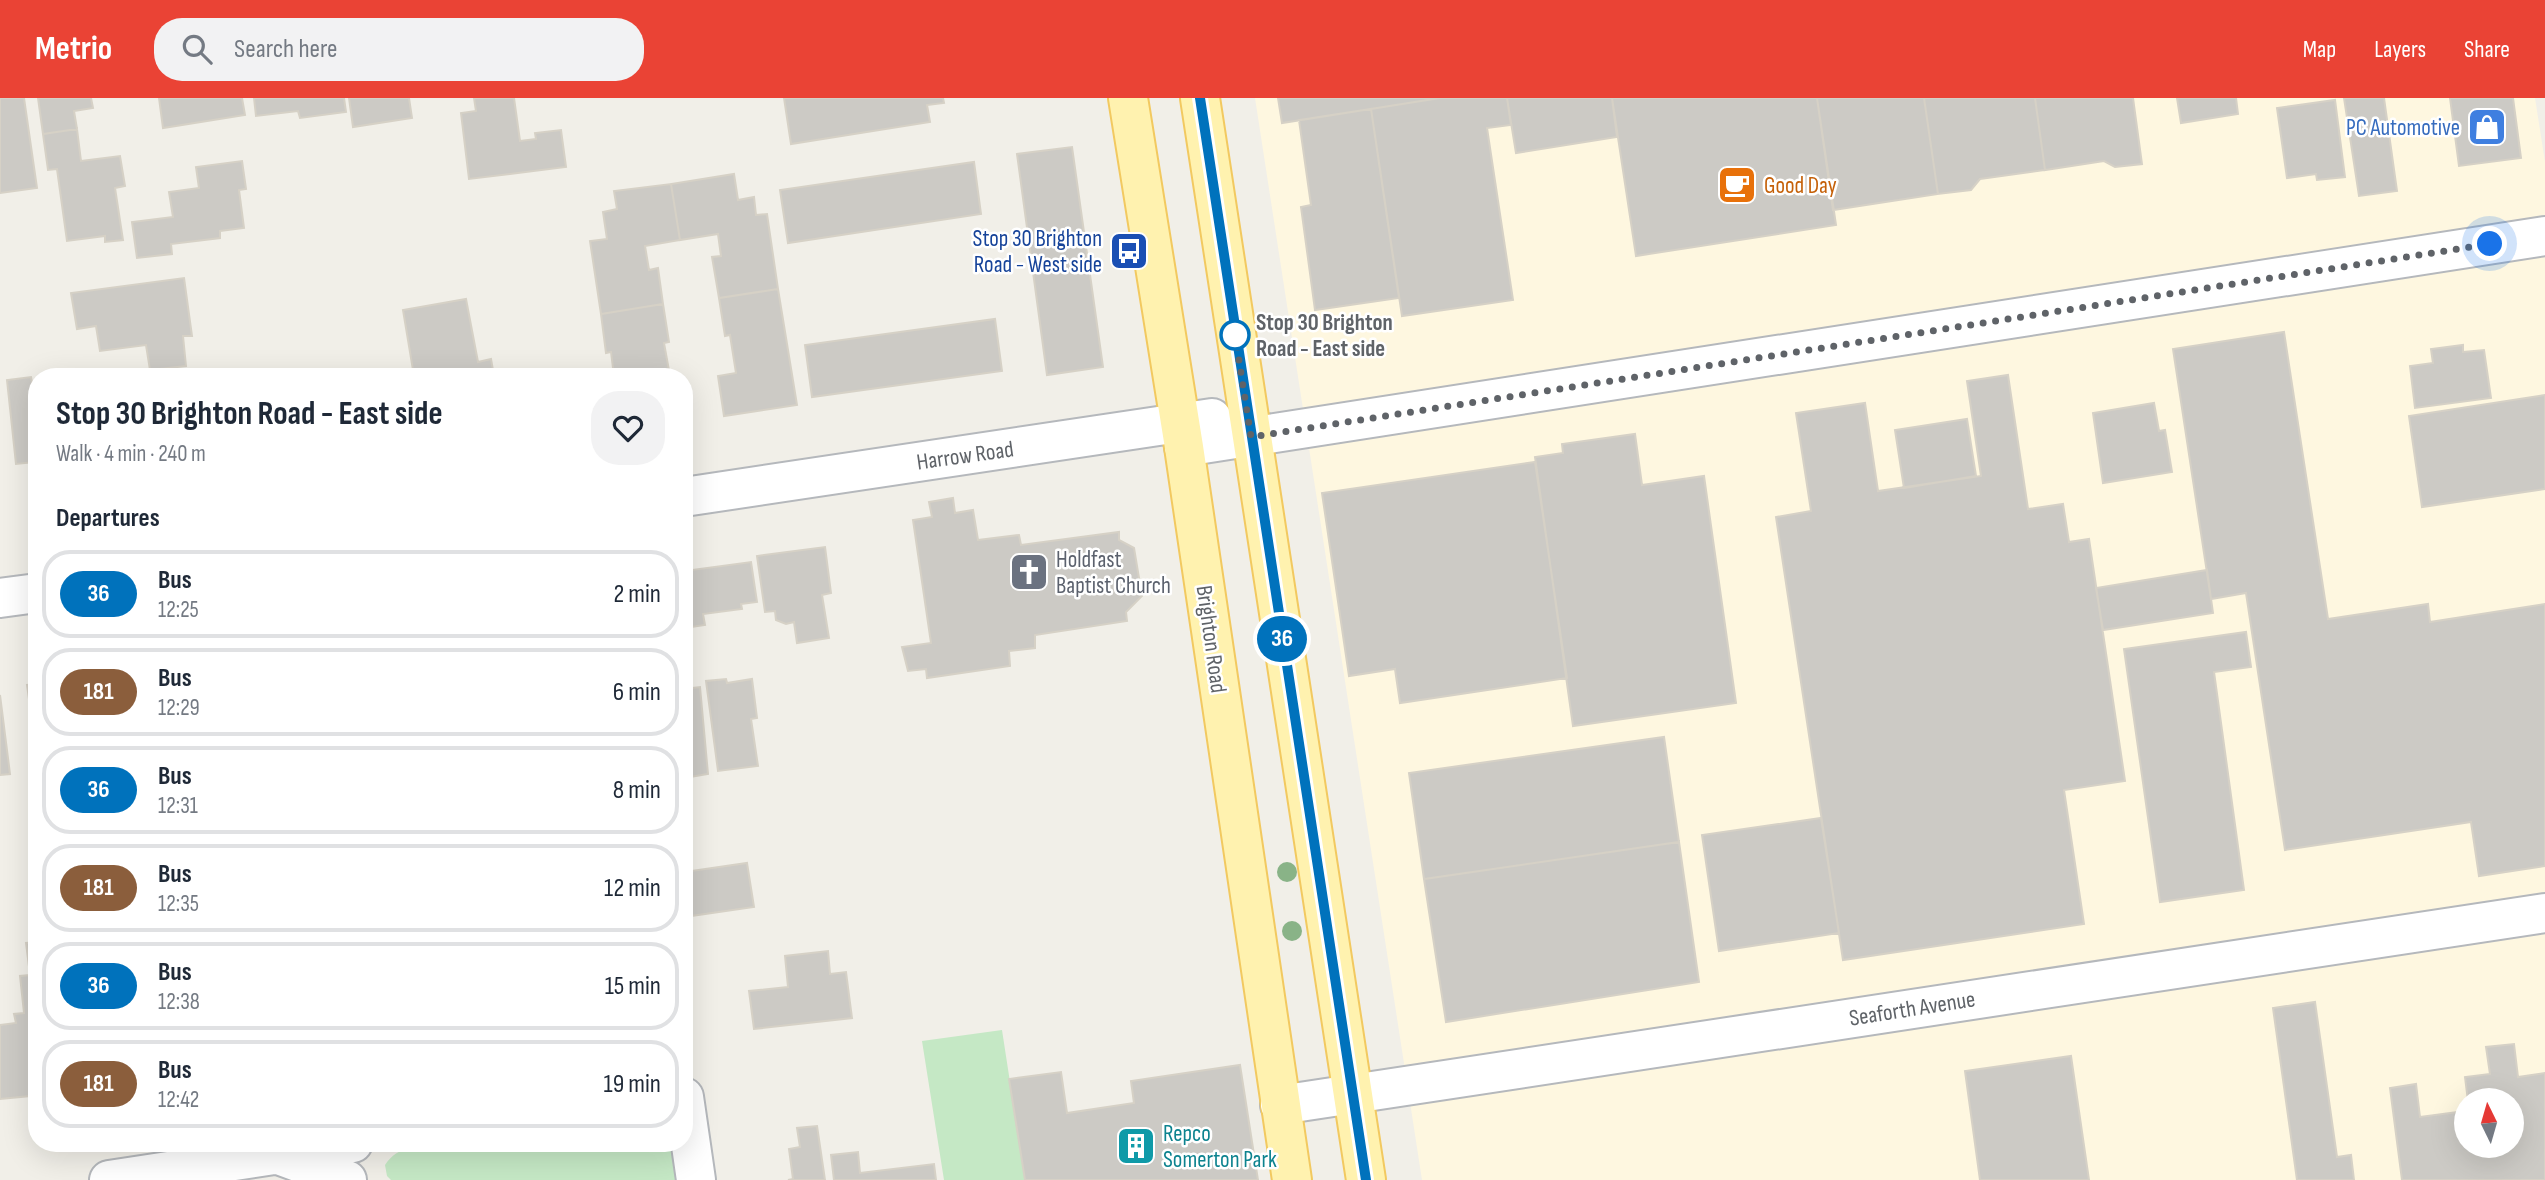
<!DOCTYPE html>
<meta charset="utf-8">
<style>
:root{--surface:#fff;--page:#f2f2f3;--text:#1f2937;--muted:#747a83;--line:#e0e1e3;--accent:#ea4335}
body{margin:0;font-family:"Sofia Sans Condensed",sans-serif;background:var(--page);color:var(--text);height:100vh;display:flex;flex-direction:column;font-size:26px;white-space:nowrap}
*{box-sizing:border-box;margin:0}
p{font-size:23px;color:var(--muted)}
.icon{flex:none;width:38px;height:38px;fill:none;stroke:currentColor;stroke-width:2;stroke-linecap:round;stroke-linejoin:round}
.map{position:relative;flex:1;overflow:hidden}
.drawer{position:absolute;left:28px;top:270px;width:665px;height:784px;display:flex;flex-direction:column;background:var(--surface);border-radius:28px;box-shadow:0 7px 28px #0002}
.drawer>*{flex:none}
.badge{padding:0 14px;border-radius:23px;font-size:24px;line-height:46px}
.needle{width:46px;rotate:355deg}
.fabs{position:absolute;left:2454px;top:990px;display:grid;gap:14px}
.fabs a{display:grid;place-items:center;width:70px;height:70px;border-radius:50%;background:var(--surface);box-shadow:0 7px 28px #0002;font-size:35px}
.you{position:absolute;width:35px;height:35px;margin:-18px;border:5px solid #fff;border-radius:50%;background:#1a73e8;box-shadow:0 0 0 10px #1a73e833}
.map>.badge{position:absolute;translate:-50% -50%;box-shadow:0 0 0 4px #fff}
h2{padding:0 28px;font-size:26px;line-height:63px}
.round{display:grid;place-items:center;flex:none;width:74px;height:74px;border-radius:28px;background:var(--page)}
.summary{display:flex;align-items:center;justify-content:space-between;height:119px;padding:0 28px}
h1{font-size:33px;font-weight:700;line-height:52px}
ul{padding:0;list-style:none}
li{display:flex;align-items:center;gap:21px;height:88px;margin:0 14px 10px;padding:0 14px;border:4px solid var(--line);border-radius:28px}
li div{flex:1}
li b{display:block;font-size:26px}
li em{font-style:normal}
li .badge{min-width:77px;font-weight:700;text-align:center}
header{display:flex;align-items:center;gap:42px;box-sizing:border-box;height:98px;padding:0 35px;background:var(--accent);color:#fff}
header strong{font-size:33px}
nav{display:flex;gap:38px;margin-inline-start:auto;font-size:24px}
.search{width:490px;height:63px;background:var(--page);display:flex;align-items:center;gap:18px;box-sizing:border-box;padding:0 24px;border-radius:28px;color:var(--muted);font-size:26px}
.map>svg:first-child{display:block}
</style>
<header>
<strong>Metrio</strong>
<div class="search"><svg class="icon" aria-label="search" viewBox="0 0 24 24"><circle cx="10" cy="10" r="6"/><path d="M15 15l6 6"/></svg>Search here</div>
<nav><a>Map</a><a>Layers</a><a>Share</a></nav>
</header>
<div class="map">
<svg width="2545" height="1082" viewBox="0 0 2545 1082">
<rect width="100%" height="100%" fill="#f1efe8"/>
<!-- commercial -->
<path fill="#fef7e0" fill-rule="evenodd" d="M 1255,0 L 2535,0 L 2545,64 L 2545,1082 L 1422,1082 ZM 2466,1003 L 2511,1003 L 2511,1048 L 2466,1048 Z"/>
<!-- green -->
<path fill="#c5e8c5" d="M 1002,932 L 1025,1082 L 944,1082 L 922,943 Z
M 441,1045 L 674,1045 L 679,1082 L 391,1082 L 387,1078 L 385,1067 C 398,1047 419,1048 441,1045 Z"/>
<!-- building -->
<path fill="#cccac5" stroke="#d6d1c6" stroke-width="2" d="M 0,0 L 24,0 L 37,90 L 0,95 Z
M 38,0 L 91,0 L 93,10 L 74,13 L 77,31 L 43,36 Z
M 159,0 L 242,0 L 245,17 L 163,30 Z
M 254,0 L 344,0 L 346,14 L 300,20 L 298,13 L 256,18 Z
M 349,0 L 409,0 L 412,20 L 353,29 Z
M 474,0 L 514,0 L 520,43 L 536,41 L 535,35 L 561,32 L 566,69 L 469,81 L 461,15 L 476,13 Z
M 784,0 L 943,0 L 944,5 L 927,7 L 930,24 L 791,46 Z
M 1278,0 L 1440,0 L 1282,25 Z
M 1440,0 L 1507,0 L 1511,27 L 1487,30 L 1513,202 L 1402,218 L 1371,11 Z
M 1507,0 L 1612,0 L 1617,39 L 1516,55 Z
M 1612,0 L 1817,0 L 1836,127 L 1636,158 Z
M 1817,0 L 1924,0 L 1938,96 L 1833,112 Z
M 1924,0 L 2035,0 L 2045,72 L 1980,81 L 1971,92 L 1938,96 Z
M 2035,0 L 2133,0 L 2142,66 L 2115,69 L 2104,63 L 2045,72 Z
M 2177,0 L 2236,0 L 2238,16 L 2181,25 Z
M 2344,0 L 2384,0 L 2397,93 L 2359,98 Z
M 2450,0 L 2513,0 L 2521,60 L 2459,68 Z
M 2335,2 L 2345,79 L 2317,82 L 2316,76 L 2287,80 L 2277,10 Z
M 1371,11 L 1399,200 L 1315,212 L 1301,109 L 1311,107 L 1299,22 Z
M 77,31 L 81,63 L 120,58 L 125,88 L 115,90 L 123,142 L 105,144 L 105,138 L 67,143 L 57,71 L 48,72 L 43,36 Z
M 1072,49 L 1103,269 L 1047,277 L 1017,56 Z
M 242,63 L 246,91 L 239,92 L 244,130 L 220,133 L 220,140 L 171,146 L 172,156 L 137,160 L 132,124 L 173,119 L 169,94 L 199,90 L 196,69 Z
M 974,64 L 981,116 L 788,145 L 780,92 Z
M 734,76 L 738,102 L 754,99 L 756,117 L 767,116 L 778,191 L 719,200 L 712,159 L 721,158 L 718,136 L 680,142 L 671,86 Z
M 671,86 L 680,142 L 645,148 L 649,172 L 658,170 L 663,206 L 601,216 L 590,143 L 607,141 L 603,114 L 617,111 L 614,93 Z
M 184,180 L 192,238 L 183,238 L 186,268 L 150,272 L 146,247 L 100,253 L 96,228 L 77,231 L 71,195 Z
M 778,191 L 797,307 L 724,318 L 718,278 L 736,275 L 730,237 L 725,238 L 719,200 Z
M 466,201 L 478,264 L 491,261 L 494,278 L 414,278 L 403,212 Z
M 663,206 L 669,244 L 664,245 L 670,278 L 614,278 L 611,254 L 606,255 L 601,216 Z
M 995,221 L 1002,273 L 812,299 L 805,247 Z
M 2284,234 L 2328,521 L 2428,506 L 2430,524 L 2545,506 L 2545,768 L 2479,778 L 2471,724 L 2285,752 L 2246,495 L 2211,501 L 2173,251 Z
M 2463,247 L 2463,254 L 2484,252 L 2491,300 L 2415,310 L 2410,268 L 2433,265 L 2431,251 Z
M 2008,277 L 2028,411 L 2063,406 L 2069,444 L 2089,441 L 2125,683 L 2064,692 L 2084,826 L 1843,862 L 1776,419 L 1811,413 L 1796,315 L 1865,305 L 1878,393 L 1981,378 L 1967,283 Z
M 31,279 L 37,311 L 37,379 L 35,364 L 16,366 L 7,282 Z
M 2545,297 L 2545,391 L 2422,409 L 2409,318 Z
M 2154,305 L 2159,333 L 2165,332 L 2172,374 L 2103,385 L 2093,315 Z
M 1967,321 L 1976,378 L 1904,390 L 1895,332 Z
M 1635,336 L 1642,387 L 1704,378 L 1736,605 L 1573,628 L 1535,359 L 1563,355 L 1562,346 Z
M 1535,364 L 1567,580 L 1400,605 L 1395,571 L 1349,578 L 1322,395 Z
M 953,400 L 955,415 L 973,412 L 978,442 L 1019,437 L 1021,447 L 1119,434 L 1119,442 L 1134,450 L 1142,498 L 1126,514 L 1127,523 L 1035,537 L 1035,550 L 1009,553 L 1010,568 L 927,580 L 926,571 L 908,573 L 902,549 L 931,545 L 913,422 L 932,419 L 929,404 Z
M 825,449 L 831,495 L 822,497 L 829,540 L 797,545 L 794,524 L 786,526 L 776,522 L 775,513 L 765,514 L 757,458 Z
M 751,464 L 757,504 L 741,506 L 742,511 L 703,516 L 705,527 L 684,530 L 684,473 Z
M 2207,472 L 2213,515 L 2103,532 L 2096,490 Z
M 2246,534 L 2251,569 L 2214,574 L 2244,792 L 2160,804 L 2124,551 Z
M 726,581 L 727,585 L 752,581 L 757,620 L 751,621 L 758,668 L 718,673 L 706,583 Z
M 37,586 L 37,658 L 27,587 Z
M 700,589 L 708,676 L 684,680 L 684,591 Z
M 0,597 L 10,676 L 0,677 Z
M 1664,639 L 1679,744 L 1424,781 L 1409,675 Z
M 1821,720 L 1839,835 L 1719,853 L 1702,737 Z
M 1679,744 L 1699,884 L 1446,924 L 1424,781 Z
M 747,765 L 754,809 L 684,819 L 684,774 Z
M 37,844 L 37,988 L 29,989 L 30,998 L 0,1001 L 0,927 L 16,925 L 14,916 L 24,915 L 20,878 L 30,877 L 26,845 Z
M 828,853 L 830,876 L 846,874 L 852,920 L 754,931 L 749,893 L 788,889 L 785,858 Z
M 2315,904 L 2337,1059 L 2351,1057 L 2354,1082 L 2297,1082 L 2273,910 Z
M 2514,946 L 2518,979 L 2545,975 L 2545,1082 L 2402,1082 L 2390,990 L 2416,986 L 2420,1019 L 2466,1013 L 2466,1048 L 2511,1048 L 2511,1003 L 2468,1003 L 2465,979 L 2490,976 L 2486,949 Z
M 2071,958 L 2089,1082 L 1980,1082 L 1965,973 Z
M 1240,967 L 1258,1082 L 1025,1082 L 1009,981 L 1061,974 L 1067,1015 L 1134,1005 L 1131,983 Z
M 817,1028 L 825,1082 L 788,1082 L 793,1081 L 789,1051 L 800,1049 L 797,1030 Z
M 858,1054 L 860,1075 L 934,1066 L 936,1082 L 834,1082 L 831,1057 Z"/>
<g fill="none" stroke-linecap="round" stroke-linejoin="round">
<defs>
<path id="minor" d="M 1184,349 L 2545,138
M 684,399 L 1212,320
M 0,500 L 37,495
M 684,999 L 696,1082
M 1280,1007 L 2545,815
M 281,1058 L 347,1082
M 109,1082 L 353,1045"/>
<path id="major" d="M 1128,0 L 1184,349 L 1292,1082
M 1200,0 L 1366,1082"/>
</defs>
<!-- minor casing -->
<use href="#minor" stroke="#b5b8bc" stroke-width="42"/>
<!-- major casing -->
<use href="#major" stroke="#f2c960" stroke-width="42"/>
<!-- minor -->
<use href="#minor" stroke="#fff" stroke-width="38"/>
<!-- major -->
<use href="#major" stroke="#fff2af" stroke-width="38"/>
</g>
<!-- trees -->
<g fill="#89b387">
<circle cx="1287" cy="774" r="10"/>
<circle cx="1292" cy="833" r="10"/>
</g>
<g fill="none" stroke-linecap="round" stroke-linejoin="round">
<defs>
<path id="line" d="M 1200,0 L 1366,1082"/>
</defs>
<!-- line casing -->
<use href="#line" stroke="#fff" stroke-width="16"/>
<!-- line -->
<use href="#line" stroke="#0072bc" stroke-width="10"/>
<!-- walk -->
<path stroke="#5f6368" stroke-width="7" stroke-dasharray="0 12.6" d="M 1235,237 L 1251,339 L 2490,146"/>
</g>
<!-- icons -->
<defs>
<symbol id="shop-square" viewBox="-11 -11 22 22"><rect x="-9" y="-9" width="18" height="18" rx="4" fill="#3f7fe0" stroke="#fff"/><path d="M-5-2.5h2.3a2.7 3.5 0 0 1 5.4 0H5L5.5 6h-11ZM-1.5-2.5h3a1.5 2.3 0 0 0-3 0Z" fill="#fff"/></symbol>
<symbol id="cafe-square" viewBox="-11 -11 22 22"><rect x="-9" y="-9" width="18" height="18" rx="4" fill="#e8710a" stroke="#fff"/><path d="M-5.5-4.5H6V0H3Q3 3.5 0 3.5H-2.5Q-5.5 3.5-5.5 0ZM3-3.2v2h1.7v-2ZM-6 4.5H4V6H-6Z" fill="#fff"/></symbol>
<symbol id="bus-square" viewBox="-11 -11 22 22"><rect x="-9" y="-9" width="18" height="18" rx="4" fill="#1a4fb4" stroke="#fff"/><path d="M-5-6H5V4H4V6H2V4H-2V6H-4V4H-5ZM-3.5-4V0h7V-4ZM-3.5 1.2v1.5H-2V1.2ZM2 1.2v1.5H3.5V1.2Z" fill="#fff"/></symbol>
<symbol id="church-square" viewBox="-11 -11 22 22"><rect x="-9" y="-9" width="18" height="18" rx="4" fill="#6b7280" stroke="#fff"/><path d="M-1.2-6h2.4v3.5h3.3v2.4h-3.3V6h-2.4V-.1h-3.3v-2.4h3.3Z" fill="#fff"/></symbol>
<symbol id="building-square" viewBox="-11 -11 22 22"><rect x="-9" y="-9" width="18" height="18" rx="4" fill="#0f9aa8" stroke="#fff"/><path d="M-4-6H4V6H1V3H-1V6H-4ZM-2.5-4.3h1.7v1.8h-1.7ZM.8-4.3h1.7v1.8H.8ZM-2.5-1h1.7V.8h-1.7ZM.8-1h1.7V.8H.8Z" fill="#fff"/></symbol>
</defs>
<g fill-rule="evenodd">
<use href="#shop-square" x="2465" y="7" width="44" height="44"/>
<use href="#cafe-square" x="1715" y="65" width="44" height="44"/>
<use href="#bus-square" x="1107" y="131" width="44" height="44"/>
<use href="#church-square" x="1007" y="452" width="44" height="44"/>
<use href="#building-square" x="1114" y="1026" width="44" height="44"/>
</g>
<!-- markers -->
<circle fill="#fff" stroke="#0072bc" stroke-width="3.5" cx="1235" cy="237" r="14"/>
<g text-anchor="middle" stroke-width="5" stroke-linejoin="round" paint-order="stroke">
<!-- shop labels -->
<g font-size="23" fill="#366cbe" stroke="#fff" text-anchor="end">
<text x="2460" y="37">PC Automotive</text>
</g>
<!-- food labels -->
<g font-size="23" fill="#c56008" stroke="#fff" text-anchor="start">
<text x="1764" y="95">Good Day</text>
</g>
<!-- transit labels -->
<g font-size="23" fill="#164399" stroke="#fff" text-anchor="end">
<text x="1102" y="148">Stop 30 Brighton<tspan x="1102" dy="26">Road - West side</tspan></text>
</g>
<!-- stop labels -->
<g font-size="23" font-weight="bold" fill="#5f6368" stroke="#fff" text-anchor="start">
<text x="1256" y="232">Stop 30 Brighton<tspan x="1256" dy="26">Road - East side</tspan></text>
</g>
<!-- street labels -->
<g font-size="23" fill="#5f6368" stroke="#fff">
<text transform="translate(965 357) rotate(-8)" y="8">Harrow Road</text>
<text transform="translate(1212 541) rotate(82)" y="8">Brighton Road</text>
<text transform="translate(1912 910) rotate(-9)" y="8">Seaforth Avenue</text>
</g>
<!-- worship labels -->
<g font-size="23" fill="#5b616d" stroke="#fff" text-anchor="start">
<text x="1056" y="469">Holdfast<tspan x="1056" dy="26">Baptist Church</tspan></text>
</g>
<!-- culture labels -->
<g font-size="23" fill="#0d838f" stroke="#fff" text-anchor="start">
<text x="1163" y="1043">Repco<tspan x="1163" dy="26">Somerton Park</tspan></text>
</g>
</g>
</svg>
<div class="fabs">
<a><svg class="needle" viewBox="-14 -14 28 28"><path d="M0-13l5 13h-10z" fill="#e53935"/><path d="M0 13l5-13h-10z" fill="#747a83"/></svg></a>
</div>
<div class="you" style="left:2490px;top:146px"></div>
<b class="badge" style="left:1282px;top:541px;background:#0072bc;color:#fff">36</b>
<section class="drawer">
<div class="summary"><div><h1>Stop 30 Brighton Road - East side</h1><p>Walk · 4 min · 240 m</p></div><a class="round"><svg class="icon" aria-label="heart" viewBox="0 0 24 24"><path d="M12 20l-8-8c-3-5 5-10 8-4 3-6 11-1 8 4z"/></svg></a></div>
<h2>Departures</h2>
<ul>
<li><span class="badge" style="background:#0072bc;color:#fff">36</span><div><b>Bus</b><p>12:25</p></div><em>2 min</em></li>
<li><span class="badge" style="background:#8b5e3c;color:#fff">181</span><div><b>Bus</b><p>12:29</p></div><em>6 min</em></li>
<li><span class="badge" style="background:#0072bc;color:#fff">36</span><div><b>Bus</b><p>12:31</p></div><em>8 min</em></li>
<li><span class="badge" style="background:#8b5e3c;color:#fff">181</span><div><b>Bus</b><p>12:35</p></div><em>12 min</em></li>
<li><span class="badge" style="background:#0072bc;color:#fff">36</span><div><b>Bus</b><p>12:38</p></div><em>15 min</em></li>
<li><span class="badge" style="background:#8b5e3c;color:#fff">181</span><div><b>Bus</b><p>12:42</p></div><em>19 min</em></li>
</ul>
</section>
</div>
